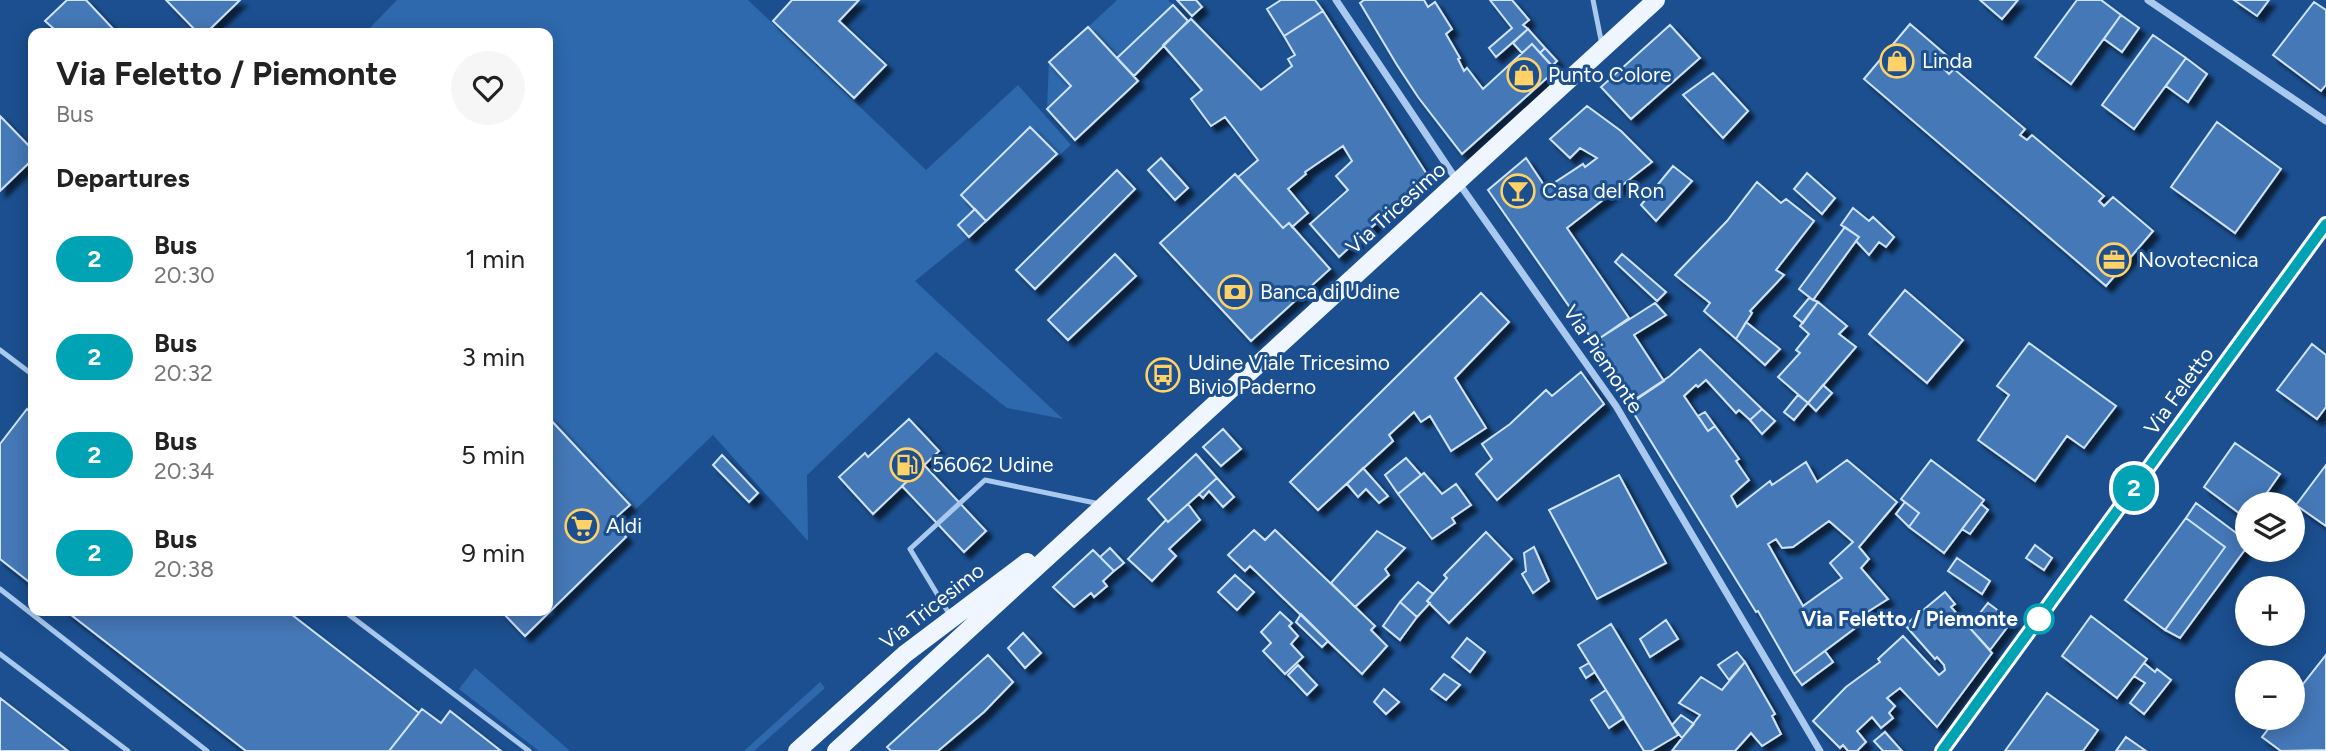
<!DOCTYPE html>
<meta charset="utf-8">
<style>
:root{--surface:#fff;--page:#f6f6f6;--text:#222;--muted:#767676}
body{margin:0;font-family:Figtree,sans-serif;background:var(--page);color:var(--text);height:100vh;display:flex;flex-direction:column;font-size:26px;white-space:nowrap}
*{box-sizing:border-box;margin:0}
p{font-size:23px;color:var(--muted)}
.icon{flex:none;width:38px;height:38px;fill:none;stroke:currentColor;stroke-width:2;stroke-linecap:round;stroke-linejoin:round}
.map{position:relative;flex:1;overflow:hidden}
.side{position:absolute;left:28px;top:28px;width:525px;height:588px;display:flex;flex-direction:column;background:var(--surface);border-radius:14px;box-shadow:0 4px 18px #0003}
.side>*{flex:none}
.badge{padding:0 14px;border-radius:23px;font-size:24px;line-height:46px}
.buttons{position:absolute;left:2235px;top:492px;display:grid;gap:14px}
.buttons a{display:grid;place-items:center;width:70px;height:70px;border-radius:50%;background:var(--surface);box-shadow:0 4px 18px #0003;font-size:35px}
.map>.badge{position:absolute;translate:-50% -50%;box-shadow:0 0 0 4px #fff}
h2{padding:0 28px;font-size:26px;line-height:63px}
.round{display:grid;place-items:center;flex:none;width:74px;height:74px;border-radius:37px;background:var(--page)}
.head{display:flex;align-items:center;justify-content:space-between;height:119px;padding:0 28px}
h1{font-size:33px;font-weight:700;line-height:52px}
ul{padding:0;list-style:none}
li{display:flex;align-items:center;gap:21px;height:98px;padding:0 28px}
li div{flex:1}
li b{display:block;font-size:26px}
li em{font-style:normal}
li .badge{min-width:77px;font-weight:700;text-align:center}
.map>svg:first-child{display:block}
</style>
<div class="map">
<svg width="2326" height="751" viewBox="0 0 2326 751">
<defs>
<filter id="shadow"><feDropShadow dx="6" dy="6" stdDeviation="2" flood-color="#0009"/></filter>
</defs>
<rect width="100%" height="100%" fill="#1b4f8f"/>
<!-- green -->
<path fill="#2e69ad" d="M 397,0 L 748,0 L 926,170 L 1018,85 L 1071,145 L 969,237 L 915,281 L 1063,419 L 1007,408 L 936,352 L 807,475 L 808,541 L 713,435 L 635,510 L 548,417 L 548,33 L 365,33 Z
M 1117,0 L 1168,0 L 1173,5 L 1117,58 L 1088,27 Z
M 1049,62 L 1071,86 L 1047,109 Z
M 475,668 L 570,751 L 539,751 L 459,689 Z
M 820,682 L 825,688 L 754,751 L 744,751 Z"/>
<!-- building -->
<path fill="#4478b7" stroke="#cfe3fa" stroke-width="2" fill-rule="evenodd" filter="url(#shadow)" d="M 67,0 L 86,0 L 117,33 L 48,33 L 53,28 L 45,21 Z
M 166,0 L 240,0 L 206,33 L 198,33 Z
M 792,0 L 859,0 L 839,21 L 886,65 L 854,98 L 773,21 Z
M 1177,0 L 1196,0 L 1202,7 L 1192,16 Z
M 1281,0 L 1315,0 L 1323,11 L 1284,36 L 1267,9 Z
M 1364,0 L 1424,0 L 1428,7 L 1435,2 L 1452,29 L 1446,34 L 1460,58 L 1458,59 L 1464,71 L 1467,68 L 1483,89 L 1532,44 L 1556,70 L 1462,154 L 1418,97 L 1397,65 L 1360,3 Z
M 1490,0 L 1512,0 L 1529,20 L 1523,25 L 1528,29 L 1496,57 L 1489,48 L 1512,28 Z
M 1980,0 L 2018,0 L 2002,19 Z
M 2077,0 L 2101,0 L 2121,15 L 2071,84 L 2035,57 Z
M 2234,0 L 2269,0 L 2257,16 Z
M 2314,2 L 2326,10 L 2326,85 L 2321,91 L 2273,55 Z
M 1173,5 L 1188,21 L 1134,76 L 1117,58 Z
M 1323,11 L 1428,176 L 1339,257 L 1310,224 L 1348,190 L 1336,176 L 1352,161 L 1343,146 L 1305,172 L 1306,174 L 1288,189 L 1308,213 L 1292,227 L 1289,223 L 1283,228 L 1238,177 L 1258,160 L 1225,117 L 1211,126 L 1191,99 L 1202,90 L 1163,45 L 1191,19 L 1261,90 L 1292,66 L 1288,59 L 1295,55 L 1284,36 Z
M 2121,15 L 2139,28 L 2122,52 L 2104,39 Z
M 1910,24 L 1952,60 L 1943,68 L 1949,74 L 1954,69 L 2025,129 L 2020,135 L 2027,140 L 2032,135 L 2104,196 L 2099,201 L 2104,206 L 2113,197 L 2153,231 L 2106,286 L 1864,79 Z
M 1670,25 L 1700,58 L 1631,119 L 1601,87 Z
M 1088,27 L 1138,81 L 1075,140 L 1047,109 L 1071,86 L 1049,62 Z
M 1528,29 L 1545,48 L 1540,53 L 1532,44 L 1522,53 L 1513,43 Z
M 2153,35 L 2186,58 L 2134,129 L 2102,105 Z
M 1545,48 L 1557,61 L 1552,66 L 1540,53 Z
M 2186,58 L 2207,74 L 2188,102 L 2166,86 Z
M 1713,73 L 1748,111 L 1723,138 L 1683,95 Z
M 1587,106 L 1621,131 L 1652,162 L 1567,228 L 1629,318 L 1594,342 L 1488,190 L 1526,158 L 1546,188 L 1583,164 L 1585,167 L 1597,158 L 1580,148 L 1570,158 L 1550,139 Z
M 0,116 L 33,150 L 33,159 L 0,191 Z
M 2217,122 L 2281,169 L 2235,233 L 2171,187 Z
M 1030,127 L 1057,154 L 986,221 L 961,195 Z
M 1161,158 L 1188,188 L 1175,200 L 1148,170 Z
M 1673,166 L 1692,181 L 1656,221 L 1641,205 Z
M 1117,170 L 1135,189 L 1035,289 L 1016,270 Z
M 1807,173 L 1835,198 L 1822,214 L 1794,189 Z
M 1235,174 L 1283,228 L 1289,223 L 1330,269 L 1251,341 L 1160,243 Z
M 1757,182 L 1781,203 L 1786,199 L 1814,221 L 1776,270 L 1784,275 L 1750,311 L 1752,313 L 1736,339 L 1704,311 L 1710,303 L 1675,275 L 1727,221 Z
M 1853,208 L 1869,221 L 1873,217 L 1894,237 L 1886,247 L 1879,242 L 1869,255 L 1856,241 L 1859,237 L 1841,225 Z
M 975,209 L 986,221 L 969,237 L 958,225 Z
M 1845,227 L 1859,237 L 1813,300 L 1799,289 Z
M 1115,254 L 1136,276 L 1068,340 L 1048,320 Z
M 1622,254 L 1666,292 L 1657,301 L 1615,262 Z
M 1905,290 L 1963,340 L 1927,383 L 1869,334 Z
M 1481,293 L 1509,322 L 1455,378 L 1486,428 L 1451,451 L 1430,416 L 1421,422 L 1414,412 L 1389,435 L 1393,441 L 1318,510 L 1290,482 Z
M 1809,298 L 1818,302 L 1803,323 L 1794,316 Z
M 1818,302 L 1847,326 L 1839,334 L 1856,347 L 1808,403 L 1778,377 L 1800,353 L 1796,350 L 1809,334 L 1800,326 Z
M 1655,303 L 1666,315 L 1634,335 L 1664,381 L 1634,401 L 1597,340 Z
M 1746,322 L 1780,349 L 1765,365 L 1736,339 Z
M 2029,343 L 2116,406 L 2084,448 L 2067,436 L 2035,481 L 1978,440 L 2009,395 L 1997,386 Z
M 2312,344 L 2326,355 L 2326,407 L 2317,419 L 2277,390 Z
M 1700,349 L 1762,409 L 1750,420 L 1739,410 L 1736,413 L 1706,380 L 1698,387 L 1696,385 L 1684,396 L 1708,431 L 1715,426 L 1739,459 L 1736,461 L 1749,480 L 1731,496 L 1737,507 L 1770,481 L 1772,485 L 1806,462 L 1817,482 L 1847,460 L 1897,502 L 1859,547 L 1869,559 L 1861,568 L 1888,599 L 1850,623 L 1854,629 L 1794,674 L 1758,611 L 1756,612 L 1628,404 L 1670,376 ZM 1829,521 L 1853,542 L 1830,563 L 1842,578 L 1803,606 L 1768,544 L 1776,539 L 1782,548 L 1793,547 Z
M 1581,372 L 1604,404 L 1497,500 L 1476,474 L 1492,459 L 1482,444 L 1510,424 L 1546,390 L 1552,396 Z
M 1823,385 L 1832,393 L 1816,411 L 1808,403 Z
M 1798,395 L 1808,403 L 1794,420 L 1784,412 Z
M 27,409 L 33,414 L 33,585 L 0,559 L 0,444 Z
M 1762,409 L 1775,421 L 1762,434 L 1750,420 Z
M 1705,412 L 1715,426 L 1708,431 L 1698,416 Z
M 548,417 L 630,505 L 612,521 L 626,537 L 525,636 L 501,611 L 548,611 Z
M 909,419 L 939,451 L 873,514 L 839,477 L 865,453 L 868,457 Z
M 1223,429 L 1241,449 L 1221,466 L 1203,447 Z
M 2235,443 L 2280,474 L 2259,504 L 2247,504 L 2247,519 L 2204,487 Z
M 1196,454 L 1217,478 L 1168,522 L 1148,499 Z
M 722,455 L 758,493 L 749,502 L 713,465 Z
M 1406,458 L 1421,475 L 1398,494 L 1385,475 Z
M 1931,460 L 1984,500 L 1944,553 L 1909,527 L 1919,513 L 1901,499 Z
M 924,465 L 986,531 L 964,552 L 902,486 Z
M 2326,465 L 2326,526 L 2296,505 Z
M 1363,468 L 1388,496 L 1379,503 L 1366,489 L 1358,497 L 1347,484 Z
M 1424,473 L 1442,494 L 1456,484 L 1471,505 L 1452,518 L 1455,523 L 1432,539 L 1398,494 Z
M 1619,475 L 1666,563 L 1597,599 L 1549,510 Z
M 1217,478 L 1234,497 L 1223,507 L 1209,491 L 1203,498 L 1199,494 Z
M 1905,502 L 1919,513 L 1909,527 L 1896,514 Z
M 2196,503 L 2247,541 L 2247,547 L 2180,638 L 2165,630 L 2225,547 L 2186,518 Z
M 1188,504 L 1200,520 L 1169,549 L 1176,556 L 1152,581 L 1128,559 L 1166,520 L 1168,522 Z
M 1981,504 L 1988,510 L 1970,534 L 1962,529 Z
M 2186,518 L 2225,547 L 2165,630 L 2125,600 Z
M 1254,530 L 1265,540 L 1275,530 L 1375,626 L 1371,630 L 1387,646 L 1362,674 L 1250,566 L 1245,571 L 1228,555 Z
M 1377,531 L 1405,548 L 1385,569 L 1389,575 L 1355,607 L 1331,583 Z
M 1486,532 L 1512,559 L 1449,623 L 1427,601 L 1447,578 L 1444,575 Z
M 2035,545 L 2052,558 L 2044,570 L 2026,558 Z
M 1534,547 L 1549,581 L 1533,593 L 1522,574 L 1526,571 L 1524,553 Z
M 1110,548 L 1124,563 L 1114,571 L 1100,557 Z
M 1093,550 L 1114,571 L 1103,581 L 1107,586 L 1094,597 L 1091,593 L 1074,607 L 1053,587 Z
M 1957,558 L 1990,581 L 1982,594 L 1948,571 Z
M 1235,575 L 1254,592 L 1237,610 L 1218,592 Z
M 1418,582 L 1433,594 L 1427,601 L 1430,603 L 1417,617 L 1400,602 Z
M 1945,592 L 1955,604 L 1951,607 L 1992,653 L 1937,727 L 1900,688 L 1887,698 L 1895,706 L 1889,713 L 1893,718 L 1881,728 L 1872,717 L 1857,731 L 1866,742 L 1857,751 L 1848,751 L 1843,745 L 1840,748 L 1813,721 L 1846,687 L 1880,662 L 1878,659 L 1903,636 L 1939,675 L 1945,670 L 1944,665 L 1937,657 L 1935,659 L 1905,625 Z
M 1400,602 L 1417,617 L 1400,640 L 1383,626 Z
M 1988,603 L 2012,621 L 1990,650 L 1969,627 Z
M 66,611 L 287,611 L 419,713 L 389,751 L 246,751 Z
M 1280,612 L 1292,623 L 1289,626 L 1298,636 L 1291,644 L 1303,657 L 1285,674 L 1263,651 L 1271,643 L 1261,632 Z
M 1301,614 L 1328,641 L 1322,647 L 1296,622 Z
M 2091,616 L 2147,659 L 2117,698 L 2062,656 Z
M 1666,620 L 1678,639 L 1650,657 L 1640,639 Z
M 1611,624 L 1678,735 L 1651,751 L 1644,751 L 1578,645 Z
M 1023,633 L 1041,653 L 1025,668 L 1008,648 Z
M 1467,638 L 1485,652 L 1470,672 L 1452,657 Z
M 1825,651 L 1833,662 L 1802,685 L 1794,674 Z
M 1737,652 L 1745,662 L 1729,680 L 1718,665 Z
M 988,655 L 1013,682 L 984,712 L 938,751 L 891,751 L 887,747 Z
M 2326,655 L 2326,750 L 2281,751 L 2262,737 L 2277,718 L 2292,718 L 2292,698 Z
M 1745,662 L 1775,714 L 1772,716 L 1781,734 L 1762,746 L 1751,733 L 1735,751 L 1672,751 L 1700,715 L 1679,703 L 1701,677 L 1722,690 Z
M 1589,663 L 1595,672 L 1586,678 L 1580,668 Z
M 2144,663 L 2155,672 L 2157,669 L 2171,680 L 2144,714 L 2130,703 L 2145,683 L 2134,676 Z
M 1298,665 L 1317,685 L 1307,695 L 1288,675 Z
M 1444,674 L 1460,685 L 1446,700 L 1431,689 Z
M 1384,689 L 1399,702 L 1386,714 L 1374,702 Z
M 1606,690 L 1624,718 L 1609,728 L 1591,700 Z
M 2047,693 L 2098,730 L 2083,751 L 2005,751 Z
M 0,698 L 68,751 L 0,751 Z
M 422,709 L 441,723 L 450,711 L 501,751 L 389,751 Z
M 1681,715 L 1694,724 L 1682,738 L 1672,725 Z
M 1885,732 L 1902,751 L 1883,751 L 1874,741 Z
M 2126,737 L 2146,751 L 2116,751 Z"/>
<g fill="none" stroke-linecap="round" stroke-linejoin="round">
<!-- lane -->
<path stroke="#a9c9ee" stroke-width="5" d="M 1593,0 L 1602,45
M 0,350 L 33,375
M 0,589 L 207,751
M 344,611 L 529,751
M 951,617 L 910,549 L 985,480 L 1100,504
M 0,654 L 128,751"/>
<!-- street -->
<path stroke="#a9c9ee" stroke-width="7" d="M 1336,0 L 1458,182 L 1616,406 L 1820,751
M 2148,0 L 2326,121"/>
<!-- secondary -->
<path stroke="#d6e6fa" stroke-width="14" d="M 1942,751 L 2326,224"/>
<!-- primary -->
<path stroke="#f0f6ff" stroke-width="18" d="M 797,751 L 905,654 L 1027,562
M 836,751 L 1656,0"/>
</g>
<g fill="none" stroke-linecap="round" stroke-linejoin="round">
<defs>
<path id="line" d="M 1942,751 L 2326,224"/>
</defs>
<!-- line casing -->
<use href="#line" stroke="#fff" stroke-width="16"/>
<!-- line -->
<use href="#line" stroke="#00a3b4" stroke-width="10"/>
</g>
<!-- icons -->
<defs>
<symbol id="shop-ring" viewBox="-11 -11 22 22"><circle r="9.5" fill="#1b4f8f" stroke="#ffd166" stroke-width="1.5"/><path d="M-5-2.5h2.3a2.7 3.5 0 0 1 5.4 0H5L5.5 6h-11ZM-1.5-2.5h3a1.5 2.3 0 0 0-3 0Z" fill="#ffd166"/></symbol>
<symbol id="bar-ring" viewBox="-11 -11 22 22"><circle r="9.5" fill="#1b4f8f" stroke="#ffd166" stroke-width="1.5"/><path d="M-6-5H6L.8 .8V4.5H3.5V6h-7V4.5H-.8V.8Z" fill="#ffd166"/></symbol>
<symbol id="office-ring" viewBox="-11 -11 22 22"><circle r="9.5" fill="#1b4f8f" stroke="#ffd166" stroke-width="1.5"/><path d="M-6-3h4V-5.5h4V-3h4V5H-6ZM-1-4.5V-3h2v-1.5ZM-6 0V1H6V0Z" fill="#ffd166"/></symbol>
<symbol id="bank-ring" viewBox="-11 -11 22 22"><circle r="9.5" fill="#1b4f8f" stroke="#ffd166" stroke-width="1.5"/><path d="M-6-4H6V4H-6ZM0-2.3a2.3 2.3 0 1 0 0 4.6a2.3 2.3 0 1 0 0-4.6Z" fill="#ffd166"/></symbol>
<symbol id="bus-ring" viewBox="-11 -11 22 22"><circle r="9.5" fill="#1b4f8f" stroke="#ffd166" stroke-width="1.5"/><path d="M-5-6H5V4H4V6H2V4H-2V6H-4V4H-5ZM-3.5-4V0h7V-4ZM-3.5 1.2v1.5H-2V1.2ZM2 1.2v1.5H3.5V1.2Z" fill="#ffd166"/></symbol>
<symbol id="fuel-ring" viewBox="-11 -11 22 22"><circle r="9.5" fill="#1b4f8f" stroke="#ffd166" stroke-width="1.5"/><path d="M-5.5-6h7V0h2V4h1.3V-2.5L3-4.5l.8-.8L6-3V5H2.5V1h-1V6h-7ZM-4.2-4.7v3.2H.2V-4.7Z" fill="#ffd166"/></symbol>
<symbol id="supermarket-ring" viewBox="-11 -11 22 22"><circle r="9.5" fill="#1b4f8f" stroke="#ffd166" stroke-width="1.5"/><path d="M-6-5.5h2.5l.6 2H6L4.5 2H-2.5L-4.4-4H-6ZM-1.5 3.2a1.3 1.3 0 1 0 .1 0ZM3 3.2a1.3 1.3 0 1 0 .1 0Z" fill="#ffd166"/></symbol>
</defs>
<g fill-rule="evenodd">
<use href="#shop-ring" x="1878" y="42" width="38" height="38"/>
<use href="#shop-ring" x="1505" y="56" width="38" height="38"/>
<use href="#bar-ring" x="1499" y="172" width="38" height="38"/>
<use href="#office-ring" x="2095" y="241" width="38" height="38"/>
<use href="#bank-ring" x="1216" y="273" width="38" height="38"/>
<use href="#bus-ring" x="1144" y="356" width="38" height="38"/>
<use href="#fuel-ring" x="888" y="446" width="38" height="38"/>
<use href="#supermarket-ring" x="563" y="507" width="38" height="38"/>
</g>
<!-- markers -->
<circle fill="#fff" stroke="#00a3b4" stroke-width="3.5" cx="2039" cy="619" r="14"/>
<g text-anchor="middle" stroke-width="6" stroke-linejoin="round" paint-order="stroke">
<!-- poi labels -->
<g font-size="21" fill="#fff" stroke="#1b4f8f" text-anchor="start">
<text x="1922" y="68">Linda</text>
<text x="1548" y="82">Punto Colore</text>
<text x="1542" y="198">Casa del Ron</text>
<text x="2138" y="267">Novotecnica</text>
<text x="1260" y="299">Banca di Udine</text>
<text x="1188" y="370">Udine Viale Tricesimo<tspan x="1188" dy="24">Bivio Paderno</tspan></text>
<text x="932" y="472">56062 Udine</text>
<text x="606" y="533">Aldi</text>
</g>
<!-- street labels -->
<g font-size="21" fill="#fff" stroke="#1b4f8f">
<text transform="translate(1396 208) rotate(-42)" y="7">Via Tricesimo</text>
<text transform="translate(1603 359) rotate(56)" y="7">Via Piemonte</text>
<text transform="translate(2179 391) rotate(-54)" y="7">Via Feletto</text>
<text transform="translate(932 606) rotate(-38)" y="7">Via Tricesimo</text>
</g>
<!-- stop labels -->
<g font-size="21" font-weight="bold" fill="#fff" stroke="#1b4f8f" text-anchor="end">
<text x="2018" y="626">Via Feletto / Piemonte</text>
</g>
</g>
</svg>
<div class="buttons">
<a><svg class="icon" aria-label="layers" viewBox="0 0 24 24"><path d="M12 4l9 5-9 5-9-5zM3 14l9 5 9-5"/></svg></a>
<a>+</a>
<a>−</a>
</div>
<b class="badge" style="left:2134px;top:488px;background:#00a3b4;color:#fff">2</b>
<section class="side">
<div class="head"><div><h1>Via Feletto / Piemonte</h1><p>Bus</p></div><a class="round"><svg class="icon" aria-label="heart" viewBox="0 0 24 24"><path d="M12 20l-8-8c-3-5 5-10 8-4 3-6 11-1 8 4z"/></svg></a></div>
<h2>Departures</h2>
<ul>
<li><span class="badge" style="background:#00a3b4;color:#fff">2</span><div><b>Bus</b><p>20:30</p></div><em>1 min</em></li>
<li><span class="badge" style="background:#00a3b4;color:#fff">2</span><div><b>Bus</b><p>20:32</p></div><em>3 min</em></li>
<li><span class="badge" style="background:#00a3b4;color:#fff">2</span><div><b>Bus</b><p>20:34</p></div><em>5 min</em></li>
<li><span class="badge" style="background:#00a3b4;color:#fff">2</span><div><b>Bus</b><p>20:38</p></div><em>9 min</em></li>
</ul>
</section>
</div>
